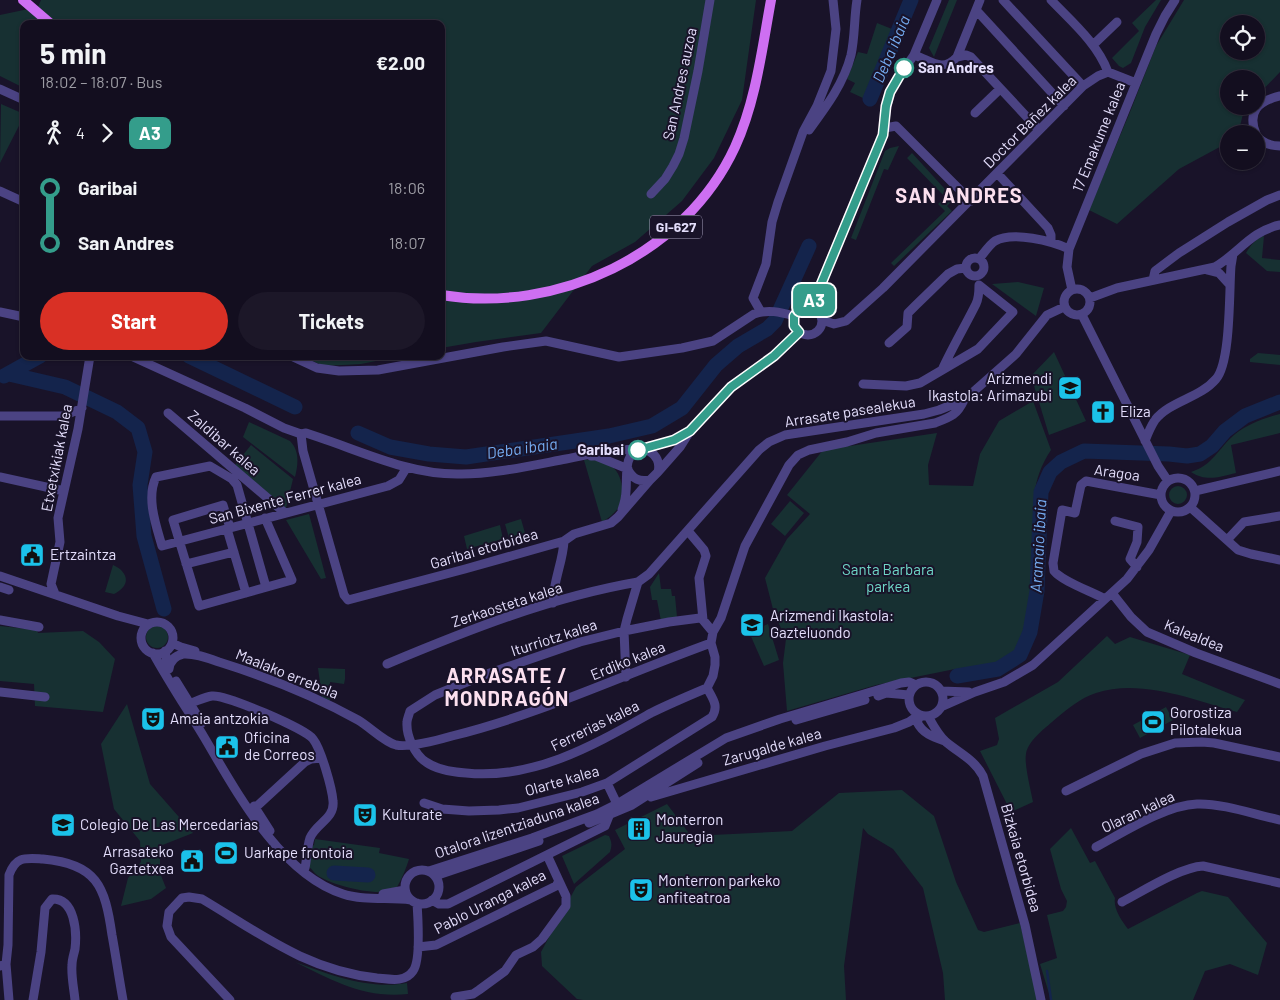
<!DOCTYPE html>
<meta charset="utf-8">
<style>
:root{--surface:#130e1f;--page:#1c1728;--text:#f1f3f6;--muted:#9d9ca4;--line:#322e3d;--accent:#d93025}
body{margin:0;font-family:Barlow,sans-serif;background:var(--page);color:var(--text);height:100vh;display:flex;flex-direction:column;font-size:19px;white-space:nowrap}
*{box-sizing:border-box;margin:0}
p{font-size:16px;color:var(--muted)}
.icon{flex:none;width:28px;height:28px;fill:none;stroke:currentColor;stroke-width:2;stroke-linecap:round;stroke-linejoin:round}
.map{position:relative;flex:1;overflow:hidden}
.drawer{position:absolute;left:20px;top:20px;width:425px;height:340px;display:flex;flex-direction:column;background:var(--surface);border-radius:10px;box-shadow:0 1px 4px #0004,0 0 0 1px var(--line)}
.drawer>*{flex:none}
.badge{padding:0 10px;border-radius:8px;font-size:18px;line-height:32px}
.tools{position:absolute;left:1220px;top:15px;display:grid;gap:10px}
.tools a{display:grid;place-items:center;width:45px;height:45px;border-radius:50%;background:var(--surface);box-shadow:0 1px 4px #0004,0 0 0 1px var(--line);font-size:25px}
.map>.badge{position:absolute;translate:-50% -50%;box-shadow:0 0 0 2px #fff}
.legs{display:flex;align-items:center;gap:8px;height:55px;padding:0 20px;font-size:16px}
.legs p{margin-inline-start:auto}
.headline{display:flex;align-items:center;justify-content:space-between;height:85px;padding:0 20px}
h1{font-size:28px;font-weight:700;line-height:38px}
.action{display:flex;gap:10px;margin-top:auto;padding:10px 20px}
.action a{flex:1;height:58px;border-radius:30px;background:var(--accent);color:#fff;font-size:20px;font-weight:700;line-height:58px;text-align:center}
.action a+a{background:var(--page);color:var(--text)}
ul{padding:0 20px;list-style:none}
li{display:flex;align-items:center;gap:18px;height:55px;font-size:19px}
li i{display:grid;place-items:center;width:8px;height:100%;margin:0 6px;background:currentColor}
li i::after{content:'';width:12px;height:12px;margin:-6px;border:4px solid;border-radius:50%;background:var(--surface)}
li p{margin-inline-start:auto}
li:first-child i{background:linear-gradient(#0000 50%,currentColor 0)}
li:last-child i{background:linear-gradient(currentColor 50%,#0000 0)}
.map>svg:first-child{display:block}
</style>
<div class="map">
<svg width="1280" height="1000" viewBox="0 0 1280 1000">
<rect width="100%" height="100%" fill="#191329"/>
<!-- green -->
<path fill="#173032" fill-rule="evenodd" d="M 41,0 L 756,0 L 742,100 L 714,158 L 682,201 L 635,242 L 592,266 L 541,333 L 476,342 L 441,348 L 441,24 L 24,24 L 24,88 L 0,76 L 0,15 L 38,7 Z
M 949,0 L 957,0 L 934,57 L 929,48 Z
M 1156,0 L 1161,0 L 1145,27 L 1131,63 L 1123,68 L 1119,66 L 1112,58 L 1139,31 L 1132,23 Z
M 1184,0 L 1280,0 L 1280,72 L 1256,97 L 1256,79 L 1229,79 L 1229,106 L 1247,106 L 1244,110 L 1238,134 L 1229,134 L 1229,142 L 1179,169 L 1117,224 L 1089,210 L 1130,112 L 1156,46 ZM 1229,24 L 1256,24 L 1256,51 L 1229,51 Z
M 877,23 L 892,29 L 863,98 L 850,92 L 855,83 L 847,79 L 858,52 L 867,54 Z
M 1,104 L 24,114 L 24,116 L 0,163 Z
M 899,146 L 888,170 L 884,169 L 856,240 L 851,238 L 885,151 L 890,148 Z
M 912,153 L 954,199 L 947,206 L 952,211 L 894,266 L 891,263 L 945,211 L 938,204 L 945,197 L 907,158 Z
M 1264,236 L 1262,258 L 1280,260 L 1280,272 L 1267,271 L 1246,253 C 1250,246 1256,238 1264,236 Z
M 1018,282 L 1044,288 L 1036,316 L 992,284 Z
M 1054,352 L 1086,421 L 1049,435 L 1031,376 Z
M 1258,353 L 1280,355 L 1280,365 L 1250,362 L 1250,359 Z
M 301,356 L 401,356 L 361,364 L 324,366 Z
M 1033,401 L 1051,450 C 1041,465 1036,479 1034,497 L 1032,579 L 1028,620 L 1023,635 L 1015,650 L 1005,658 L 994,666 L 975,670 L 955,669 L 876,685 L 787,711 L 783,663 L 786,639 L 774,613 L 765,578 L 787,539 L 810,514 L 787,495 L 823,450 L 937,433 L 928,465 L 929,485 L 973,486 L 980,454 L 999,421 Z
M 1280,414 L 1280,433 L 1231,445 L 1236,473 C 1219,477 1206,482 1191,472 C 1213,465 1218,449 1234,435 C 1247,424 1264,418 1280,414 Z
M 249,422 L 290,441 C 300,451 298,465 295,477 L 243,437 Z
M 251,445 L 293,479 L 286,508 L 235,465 Z
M 584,460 C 594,460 602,460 611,466 C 621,472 625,491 621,502 C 618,511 609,518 602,522 Z
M1169 495a9 9 0 1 1 18 0a9 9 0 1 1-18 0Z
M 790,501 L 804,513 L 785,536 L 771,524 Z
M 309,514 L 326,578 L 321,579 L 286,520 Z
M 521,519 L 525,533 L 509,538 L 505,524 Z
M 500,525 L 503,539 L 467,549 L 464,536 Z
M 113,565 C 129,572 131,586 114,594 L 105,592 Z
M 659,573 L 661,589 L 671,589 L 672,596 L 675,596 L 677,617 L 661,621 L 657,600 L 652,600 L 650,587 Z
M 768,624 L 779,660 L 764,666 L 749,632 Z
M 0,626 L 37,630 L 38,633 L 83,631 L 99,642 L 115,659 L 103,712 L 35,706 L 34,684 L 0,681 Z
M146 637a11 11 0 1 1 22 0a11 11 0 1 1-22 0Z
M 1107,636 L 1115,644 L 1130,637 L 1190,655 L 1182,674 L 1245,700 L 1237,712 C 1195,700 1140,678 1096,693 C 1080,698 1065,711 1052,722 C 1043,730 1028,741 1026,754 C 1024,764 1031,791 1033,802 L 1011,812 L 980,751 L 997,745 L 999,739 L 995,718 L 1058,682 Z
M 318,668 L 345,669 L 345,679 L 344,684 L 330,682 L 330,701 L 322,697 Z
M 127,704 L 150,784 L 193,833 L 160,846 L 160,873 L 166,888 L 151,899 L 121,906 L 128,878 L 141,862 L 140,841 L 114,809 L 101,744 Z
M 1166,707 L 1173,720 L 1140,738 L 1133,725 Z
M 902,790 L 934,816 L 956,882 L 978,930 L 984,932 L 1020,923 L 1038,1000 L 945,1000 L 943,973 L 923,888 L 893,849 L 868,834 L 863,828 L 844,966 L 846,1000 L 583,1000 L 577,999 L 542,966 L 541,952 L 576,887 L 625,849 L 615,830 L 667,804 L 691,836 L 792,831 L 839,793 Z
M 1071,828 L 1090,863 L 1095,861 L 1115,898 C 1113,909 1122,921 1128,929 L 1197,893 L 1202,891 L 1228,897 L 1267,943 L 1258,975 L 1230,964 L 1205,971 L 1193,1000 L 1051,1000 L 1040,964 L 1057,958 L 1047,915 L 1063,911 L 1066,907 L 1067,901 L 1061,889 L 1050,849 Z
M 605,835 L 609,836 C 612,843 612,845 610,852 L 574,884 L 562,856 Z
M 315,839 L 380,848 L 379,853 L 409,859 C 407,866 400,884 396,888 C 383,899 330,885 317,875 C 314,873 312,869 309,867 L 312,846 L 314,845 Z
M 295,962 C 330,975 370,990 407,983 L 408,994 C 365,999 332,980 295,962 Z"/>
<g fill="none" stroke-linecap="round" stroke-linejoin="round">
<!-- stream -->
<path stroke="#14244c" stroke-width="2.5" d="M 1047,971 L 1051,1000"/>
<!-- river -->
<path stroke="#14244c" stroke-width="15" d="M 870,99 L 911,0
M 189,356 L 295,407
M 9,374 L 65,387 L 117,412 L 138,428 L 145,452 L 140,485 L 144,536 L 164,609
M 4,376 L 40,356
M 358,433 L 390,447 L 429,454 L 466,457 L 609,436 L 652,426 L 682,408 L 716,365 L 738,346 L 767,329 L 775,321 L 809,246
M 957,676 L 998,669 L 1020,655 L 1030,632 L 1037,591 L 1041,492 L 1050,472 L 1061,462 L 1084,451 L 1169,454 L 1187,456 L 1200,454 L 1212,446 L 1225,431 L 1245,416 L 1280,402
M 334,873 L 368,875"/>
<!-- minor -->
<path stroke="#4b4383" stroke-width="9" d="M 1003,0 L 1083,86
M 1051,0 C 1072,22 1097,43 1108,72
M 977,11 L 1064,106
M 1093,45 L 1117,22
M 914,55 C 932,61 942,73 957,57 L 980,0
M 957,57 L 966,55 L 971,57 L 1039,130
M 0,89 L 24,100
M 975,113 L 1000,89
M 885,128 L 896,126 L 971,201
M 809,130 C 826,107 844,83 851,55 C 855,37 854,18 857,0
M 1256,134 C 1247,112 1258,101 1280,96
M 1256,135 C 1262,143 1270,146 1280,146
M 997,173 L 1048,228 L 1051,235 L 1051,242
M 0,191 L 24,202
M 651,194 L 665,179 L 673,166 L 679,154 L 684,138 L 698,71 L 710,0
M966 267a9 9 0 1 1 18 0a9 9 0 1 1-18 0Z
M 979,259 C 984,253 989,245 995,241 C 1013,231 1052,241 1069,249
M 1207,270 L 1219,273 L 1230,285
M 1153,280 L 1155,271 L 1179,253 L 1228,222 L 1267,200 L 1280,195
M1064 302a13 13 0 1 1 26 0a13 13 0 1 1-26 0Z
M 1072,290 L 1067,267 L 1069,249 L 1156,34 L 1165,16 L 1175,0
M 1090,298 L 1117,288 L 1215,267 C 1239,253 1251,231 1280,225
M794 321a14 14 0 1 1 28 0a14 14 0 1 1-28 0Z
M 811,307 L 883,135 L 887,106 L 890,92 L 896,81 L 914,55 L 937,0
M 0,312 L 24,317
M 761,312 L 753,298 L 766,264 L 772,222 L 778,202 L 803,132 L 817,106 L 831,71 L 836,29 L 833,0
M 1082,315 L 1158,466 L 1168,481
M 822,320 L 834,324 L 846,321 L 883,288 L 1083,86 L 1098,76 L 1108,72 L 1136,83
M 889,343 L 907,327 L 908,313 L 915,306 L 948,274 L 957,269 L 966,268
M 131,356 L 245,408 L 284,428 L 301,434 L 306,433 L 318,437 C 363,452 409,474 457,474 C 490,475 534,465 566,459 C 590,454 614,448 638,450
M 291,356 L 317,368 L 339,371 L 378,370 L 503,347 L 546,341 L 619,357 L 682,348 L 713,341 L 754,314 C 768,309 780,312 794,316
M 863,384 L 906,386 L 920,383 L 978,349 L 1013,312 L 979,285 C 979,291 979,298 976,304 C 965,326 952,348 942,370
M 168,413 L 285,513
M 0,416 L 64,416 L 82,408
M 301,434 L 303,451 L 344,595 L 348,600 L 465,569 L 564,541 L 574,534 L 611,523 L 618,517 L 650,480
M 1145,441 C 1148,433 1151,426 1155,420 C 1170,401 1200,398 1216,379 C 1231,362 1229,291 1231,266 L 1233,254
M 642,450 L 674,440 L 690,431
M 591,456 L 596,456 L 628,469
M 658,472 L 680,447 L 690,431 L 731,387 L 774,356 L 799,332
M 0,477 L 64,491
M1161 495a17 17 0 1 1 34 0a17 17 0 1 1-34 0Z
M 1195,491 L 1280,471
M 1190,507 L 1238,550 L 1251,554 L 1280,560
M 622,510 C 624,504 626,498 626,491 C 627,482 625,465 630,457 C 641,441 663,454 658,472 L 650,480 C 639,482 633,479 628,470
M 1115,521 L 1138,527 L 1137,542 L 1130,559 L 1137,567
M 230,528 L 223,505 L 173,520 L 199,606 L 292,580 L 265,518
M 227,529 L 246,593
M 688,531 L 704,550 L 706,556 L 699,578 L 703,620
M 1227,540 L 1244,522 L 1280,516
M 186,564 L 234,552
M 0,576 L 118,616 L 148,624
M 0,587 L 9,590
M 266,587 L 237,485 L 232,479 L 210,466 L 156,477 C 146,498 156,525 162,546 L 388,486 L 399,480 L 407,467
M 1112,593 L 1131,617 L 1147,632 L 1196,653 L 1280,684
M 55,594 L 51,584 L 60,542 L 58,518 L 78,429 L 90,356
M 1105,599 C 1091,591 1063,582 1054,571 L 1053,563 L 1062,510 L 1075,513 L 1081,485 L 1086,481 L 1161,495
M 553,603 C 553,581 563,562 564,541
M 0,620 L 39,627
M141 638a16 16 0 1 1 32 0a16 16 0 1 1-32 0Z
M 172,643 L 181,647 L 195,651
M 165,651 L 168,667
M 153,653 C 169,682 187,709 204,737 C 236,791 280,874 343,894 C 364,901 389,897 411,900
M 387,664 C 468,630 551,597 638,582
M 169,669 C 170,661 174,656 183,654 C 195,653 208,658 219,662 C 267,677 315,696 358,720 C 370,727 384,742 396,745 C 410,748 438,740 452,736 C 541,714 625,674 711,643
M 626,677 L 624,631 L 627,619 L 638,582 L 649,574 L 759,450 L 769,442 L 785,435 L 924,414 L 939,410 L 964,400 L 1016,354 L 1047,315 L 1064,307
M 176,681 L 202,723
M909 699a17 17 0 1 1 34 0a17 17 0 1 1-34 0Z
M 707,688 C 688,696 669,704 651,713 C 594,745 534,780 466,773 C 452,772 437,770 426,762 C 415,755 406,736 407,722 C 407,719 409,715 410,711 L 435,695 L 484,675 L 580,642 L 624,631 L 669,622 L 700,618 L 703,620 L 713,632
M 941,691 L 969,692
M 0,692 L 45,697
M 878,696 L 886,693 L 909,695
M 191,703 C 197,701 205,697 212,696 C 225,694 306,729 313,739 C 321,749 332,788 333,801 C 335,819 316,823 310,838 C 307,847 307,859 305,868
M 941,707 L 975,692 L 1004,682 L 1033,665 L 1127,579 L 1149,550 L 1171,511
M 920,716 L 917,722 C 923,734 933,737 945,741
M 928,716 C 933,725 938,735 946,742 C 959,753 975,760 983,776 L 1025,925 L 1041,1000
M 796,720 L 865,700
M 607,783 L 617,804
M 1066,791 L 1141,754 L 1175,743 L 1202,742 L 1214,743 L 1280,757
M 651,797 L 825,746 L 894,728 L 909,722 L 919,715
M 424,803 L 442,809 L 469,811 L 499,810 L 518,808 L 582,792 L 607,783 L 712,717 C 719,706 713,699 707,688 L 713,676 L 715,665 L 715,657 L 711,643 L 713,632 L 721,618 L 745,546 L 789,465 L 798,455 L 809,450 L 847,442 L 876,433 L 935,423 C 951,417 957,415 964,400
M 254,806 L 270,831
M 255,808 L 305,762 L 311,759 L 321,758
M 589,823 L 632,805 L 698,763
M 1096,847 C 1124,832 1166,805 1197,804 C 1222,803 1256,815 1280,820
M405 887a17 17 0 1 1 34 0a17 17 0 1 1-34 0Z
M 429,871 L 532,838 L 597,814 L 617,804 L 726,738 L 780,719 L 901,683 L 909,682 L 916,685
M 435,876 L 539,841
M 383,894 L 405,890
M 432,900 L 439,904 L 448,904 L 605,826 L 609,816
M 1122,902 C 1143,891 1181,867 1203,866 L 1280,883
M 418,947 L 436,945 L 556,886 L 559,881 L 547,855
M 6,964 L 9,1000
M 0,966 L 6,964 L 8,945 L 9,875 C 16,856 25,858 43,859 C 97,864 105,886 112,935 C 116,957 119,978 123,1000
M 455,997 L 473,994 L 479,990 L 505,971 L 516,955 L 533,947 L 542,939 L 566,906 L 566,896 L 559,881
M 33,1000 L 41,952 L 45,908 L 52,899 C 75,898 77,932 75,949 C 74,954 72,959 72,965 C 71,976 74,989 75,1000
M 230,1000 L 171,937 L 167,926 L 169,912 L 182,898 L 189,897 L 202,899 C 261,934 306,970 377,978 C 389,979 405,983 413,971 C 421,961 418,918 417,903"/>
<!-- major -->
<path stroke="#ce6ff2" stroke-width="10" d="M 23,0 L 51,24
M 441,295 C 557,314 685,255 735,147 C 756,101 762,49 771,0"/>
</g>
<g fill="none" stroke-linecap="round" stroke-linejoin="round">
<defs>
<path id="line-1" d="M 638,450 L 674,440 L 690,431 L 731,387 L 774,356 L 799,332 L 794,326 L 794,316 L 801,308 L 811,307 L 817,294 L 883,135 L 886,106 L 890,92 L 904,68"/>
</defs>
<!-- line-1 casing -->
<use href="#line-1" stroke="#fff" stroke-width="11"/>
<!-- line-1 -->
<use href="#line-1" stroke="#349d8b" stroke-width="8"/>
</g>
<!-- icons -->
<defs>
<symbol id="school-square" viewBox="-11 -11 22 22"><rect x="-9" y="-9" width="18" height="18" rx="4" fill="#1bc2ea" stroke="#191329"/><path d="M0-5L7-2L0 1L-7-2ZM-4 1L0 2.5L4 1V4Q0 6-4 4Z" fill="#111"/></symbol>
<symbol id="church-square" viewBox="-11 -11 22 22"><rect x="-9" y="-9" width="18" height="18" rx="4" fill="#1bc2ea" stroke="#191329"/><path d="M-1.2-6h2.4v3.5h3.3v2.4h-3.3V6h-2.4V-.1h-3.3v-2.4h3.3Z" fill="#111"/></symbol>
<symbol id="civic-square" viewBox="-11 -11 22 22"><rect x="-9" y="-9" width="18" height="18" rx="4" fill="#1bc2ea" stroke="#191329"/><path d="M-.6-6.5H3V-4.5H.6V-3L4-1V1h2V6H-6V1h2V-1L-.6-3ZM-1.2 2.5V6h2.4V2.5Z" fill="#111"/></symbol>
<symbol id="theatre-square" viewBox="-11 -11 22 22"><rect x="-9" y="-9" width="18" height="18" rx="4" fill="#1bc2ea" stroke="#191329"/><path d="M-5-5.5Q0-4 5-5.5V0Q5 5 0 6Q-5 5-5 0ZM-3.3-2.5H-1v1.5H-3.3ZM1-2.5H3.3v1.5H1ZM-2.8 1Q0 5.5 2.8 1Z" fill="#111"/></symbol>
<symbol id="stadium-square" viewBox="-11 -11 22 22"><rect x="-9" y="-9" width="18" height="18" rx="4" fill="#1bc2ea" stroke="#191329"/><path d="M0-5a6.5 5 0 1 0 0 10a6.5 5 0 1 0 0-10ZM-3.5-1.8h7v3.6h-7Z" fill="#111"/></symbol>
<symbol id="building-square" viewBox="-11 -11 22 22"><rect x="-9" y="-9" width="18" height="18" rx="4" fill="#1bc2ea" stroke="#191329"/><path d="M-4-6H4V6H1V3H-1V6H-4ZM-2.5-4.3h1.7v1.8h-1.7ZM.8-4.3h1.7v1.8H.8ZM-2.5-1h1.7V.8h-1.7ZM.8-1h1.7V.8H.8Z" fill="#111"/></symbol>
</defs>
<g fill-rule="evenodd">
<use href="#school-square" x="1056" y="374" width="28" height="28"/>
<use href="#church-square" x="1089" y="398" width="28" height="28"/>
<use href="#civic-square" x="18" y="541" width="28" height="28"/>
<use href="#school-square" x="738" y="611" width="28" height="28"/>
<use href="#theatre-square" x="139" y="705" width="28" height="28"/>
<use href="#stadium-square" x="1139" y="708" width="28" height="28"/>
<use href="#civic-square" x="213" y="733" width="28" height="28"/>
<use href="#theatre-square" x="351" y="801" width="28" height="28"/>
<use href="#school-square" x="49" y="811" width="28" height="28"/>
<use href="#building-square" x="625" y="815" width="28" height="28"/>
<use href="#stadium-square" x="212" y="839" width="28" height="28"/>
<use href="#civic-square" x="178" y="847" width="28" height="28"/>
<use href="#theatre-square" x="627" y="876" width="28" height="28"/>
</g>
<!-- markers -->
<g fill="#fff" stroke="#349d8b" stroke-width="2.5">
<circle cx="904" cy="68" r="9"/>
<circle cx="638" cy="450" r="9"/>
</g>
<g text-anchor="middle" stroke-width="4" stroke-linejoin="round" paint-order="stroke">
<!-- shield labels -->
<rect fill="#191329" stroke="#a7a1bd" stroke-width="1" x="650" y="215.5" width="52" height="23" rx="4"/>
<g font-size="14" font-weight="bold" fill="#e4defc">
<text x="676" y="232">GI-627</text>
</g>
<!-- stop labels -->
<g font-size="15" font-weight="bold" fill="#e4defc" stroke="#191329" text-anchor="start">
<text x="918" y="73">San Andres</text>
<text x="624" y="455" text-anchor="end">Garibai</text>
</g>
<!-- street labels -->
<g font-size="15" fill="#e4defc" stroke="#191329">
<text transform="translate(680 84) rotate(-78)" y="5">San Andres auzoa</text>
<text transform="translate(1030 122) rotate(-45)" y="5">Doctor Bañez kalea</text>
<text transform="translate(1099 137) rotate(-68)" y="5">17 Emakume kalea</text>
<text transform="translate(850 412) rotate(-9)" y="5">Arrasate pasealekua</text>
<text transform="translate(224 443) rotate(41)" y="5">Zaldibar kalea</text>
<text transform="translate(57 458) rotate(-79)" y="5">Etxetxikiak kalea</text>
<text transform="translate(1117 473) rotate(8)" y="5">Aragoa</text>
<text transform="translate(285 499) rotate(-15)" y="5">San Bixente Ferrer kalea</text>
<text transform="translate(484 549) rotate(-16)" y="5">Garibai etorbidea</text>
<text transform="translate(507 605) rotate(-18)" y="5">Zerkaosteta kalea</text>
<text transform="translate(1194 636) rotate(22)" y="5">Kalealdea</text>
<text transform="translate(554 638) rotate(-18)" y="5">Iturriotz kalea</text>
<text transform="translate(628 661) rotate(-22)" y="5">Erdiko kalea</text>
<text transform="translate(287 674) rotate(22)" y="5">Maalako errebala</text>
<text transform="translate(595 726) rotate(-26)" y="5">Ferrerias kalea</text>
<text transform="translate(772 747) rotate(-16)" y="5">Zarugalde kalea</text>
<text transform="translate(562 781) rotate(-16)" y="5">Olarte kalea</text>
<text transform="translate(1138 812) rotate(-25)" y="5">Olaran kalea</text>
<text transform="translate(517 826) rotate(-19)" y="5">Otalora lizentziaduna kalea</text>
<text transform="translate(1021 858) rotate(74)" y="5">Bizkaia etorbidea</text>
<text transform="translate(490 902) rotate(-27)" y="5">Pablo Uranga kalea</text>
</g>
<!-- poi labels -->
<g font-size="15" fill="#e4defc" stroke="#191329" text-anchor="start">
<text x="1052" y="384" text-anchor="end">Arizmendi<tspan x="1052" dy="17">Ikastola: Arimazubi</tspan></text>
<text x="1120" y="417">Eliza</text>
<text x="50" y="560">Ertzaintza</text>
<text x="770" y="621">Arizmendi Ikastola:<tspan x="770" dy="17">Gazteluondo</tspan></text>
<text x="1170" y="718">Gorostiza<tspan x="1170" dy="17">Pilotalekua</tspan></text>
<text x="170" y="724">Amaia antzokia</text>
<text x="244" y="743">Oficina<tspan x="244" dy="17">de Correos</tspan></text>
<text x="382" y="820">Kulturate</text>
<text x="656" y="825">Monterron<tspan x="656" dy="17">Jauregia</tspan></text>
<text x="80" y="830">Colegio De Las Mercedarias</text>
<text x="174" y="857" text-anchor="end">Arrasateko<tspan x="174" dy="17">Gaztetxea</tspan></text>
<text x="244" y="858">Uarkape frontoia</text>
<text x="658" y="886">Monterron parkeko<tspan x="658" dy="17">anfiteatroa</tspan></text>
</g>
<!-- park labels -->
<g font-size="15" fill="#6fd7c7" stroke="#191329">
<text x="888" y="575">Santa Barbara<tspan x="888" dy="17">parkea</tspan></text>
</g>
<!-- water labels -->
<g font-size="16" font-style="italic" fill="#75acf2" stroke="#191329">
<text transform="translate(891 49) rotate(-67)" y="6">Deba ibaia</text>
<text transform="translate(522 448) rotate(-8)" y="6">Deba ibaia</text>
<text transform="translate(1038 546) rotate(-87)" y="6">Aramaio ibaia</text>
</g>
<!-- district labels -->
<g font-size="20" font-weight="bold" letter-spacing="1" fill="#fce0ef" stroke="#191329">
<text x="959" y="203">SAN ANDRES</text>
<text x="507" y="683">ARRASATE /<tspan x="507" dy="23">MONDRAGÓN</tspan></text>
</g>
</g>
</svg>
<div class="tools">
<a><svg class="icon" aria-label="locate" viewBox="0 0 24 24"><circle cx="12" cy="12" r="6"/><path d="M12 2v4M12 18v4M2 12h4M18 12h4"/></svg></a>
<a>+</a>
<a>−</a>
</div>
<b class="badge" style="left:814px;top:300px;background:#349d8b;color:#fff">A3</b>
<section class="drawer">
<div class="headline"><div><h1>5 min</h1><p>18:02 – 18:07 · Bus</p></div><b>€2.00</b></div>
<div class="legs"><svg class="icon" aria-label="walk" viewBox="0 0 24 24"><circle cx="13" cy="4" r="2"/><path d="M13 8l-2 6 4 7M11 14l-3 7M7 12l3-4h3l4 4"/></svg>4<svg class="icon" aria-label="forward" viewBox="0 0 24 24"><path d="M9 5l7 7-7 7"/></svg><b class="badge" style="background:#349d8b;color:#fff">A3</b></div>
<ul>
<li><i style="color:#349d8b"></i><b>Garibai</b><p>18:06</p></li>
<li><i style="color:#349d8b"></i><b>San Andres</b><p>18:07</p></li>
</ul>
<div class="action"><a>Start</a><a>Tickets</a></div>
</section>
</div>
